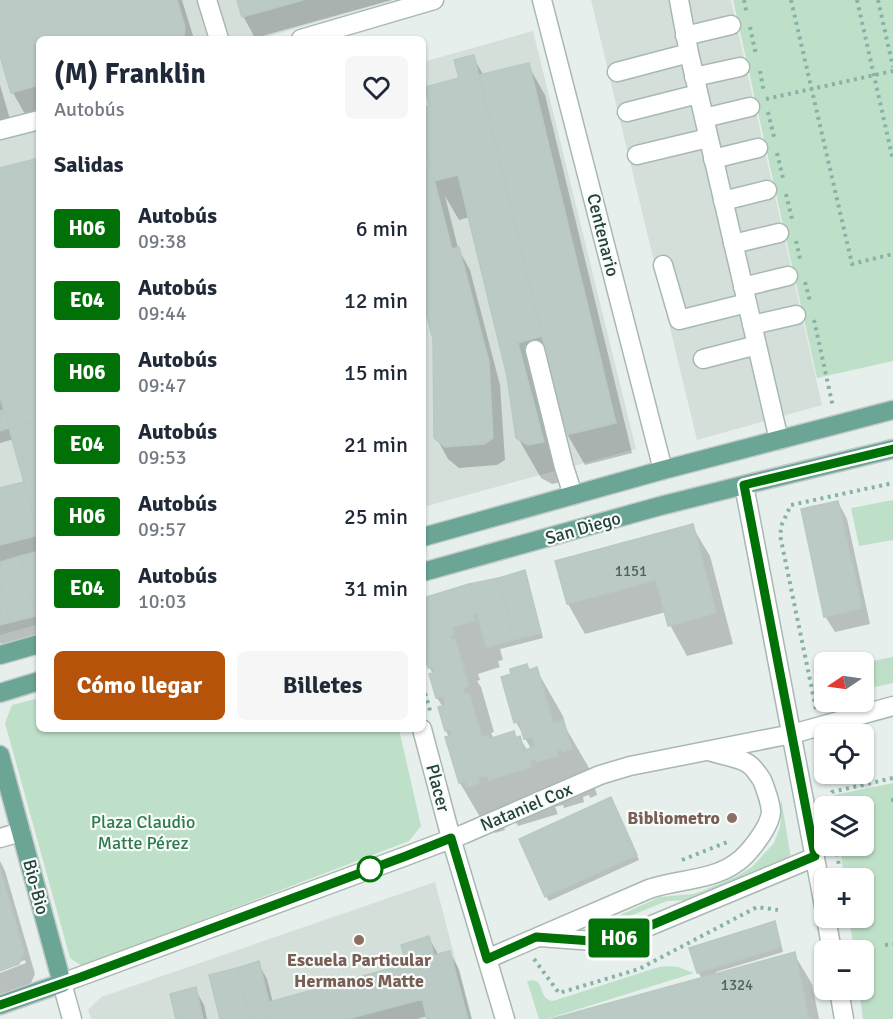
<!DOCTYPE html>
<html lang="es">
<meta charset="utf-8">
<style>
:root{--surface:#fff;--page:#f6f6f7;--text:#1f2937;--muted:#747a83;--accent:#b45309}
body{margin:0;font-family:Signika,sans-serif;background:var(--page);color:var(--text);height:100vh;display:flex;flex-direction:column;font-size:22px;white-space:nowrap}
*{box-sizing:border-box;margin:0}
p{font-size:20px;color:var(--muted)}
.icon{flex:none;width:33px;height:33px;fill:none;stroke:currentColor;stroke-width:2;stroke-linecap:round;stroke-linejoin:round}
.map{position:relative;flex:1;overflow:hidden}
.details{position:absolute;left:36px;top:36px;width:390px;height:696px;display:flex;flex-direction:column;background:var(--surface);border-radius:9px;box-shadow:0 2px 4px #0004}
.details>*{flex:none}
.badge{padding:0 12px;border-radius:4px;font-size:21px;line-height:39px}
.needle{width:39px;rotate:257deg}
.tools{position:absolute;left:814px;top:652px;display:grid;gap:12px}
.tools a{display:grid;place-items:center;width:60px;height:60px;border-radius:9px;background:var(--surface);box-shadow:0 2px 4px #0004;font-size:30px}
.map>.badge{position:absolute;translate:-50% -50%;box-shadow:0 0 0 3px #fff}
h2{padding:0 18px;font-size:22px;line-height:54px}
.round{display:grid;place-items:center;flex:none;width:63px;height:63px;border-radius:9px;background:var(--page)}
.overview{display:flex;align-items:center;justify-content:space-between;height:102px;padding:0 18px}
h1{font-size:28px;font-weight:700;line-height:45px}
.button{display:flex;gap:12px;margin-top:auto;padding:12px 18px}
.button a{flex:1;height:69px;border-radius:9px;background:var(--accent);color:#fff;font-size:24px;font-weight:700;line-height:69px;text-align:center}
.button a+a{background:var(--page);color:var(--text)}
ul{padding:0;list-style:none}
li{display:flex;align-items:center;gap:18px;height:72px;padding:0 18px}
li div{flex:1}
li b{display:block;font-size:22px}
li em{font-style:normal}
li .badge{min-width:66px;font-weight:700;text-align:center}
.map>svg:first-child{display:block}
</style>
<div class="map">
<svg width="893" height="1019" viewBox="0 0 893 1019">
<rect width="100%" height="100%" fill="#e6efeb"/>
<!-- built -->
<path fill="#d4dfda" d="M 0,0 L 394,0 L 259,39 L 39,39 L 39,624 L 0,635 Z
M 591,0 L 731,0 L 822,405 L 697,440 Z
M 533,31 L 636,449 L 423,507 L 423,62 Z
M 435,882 L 471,1019 L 91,1019 L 88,1010 L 101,997 Z"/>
<!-- green -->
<path fill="#bfe0c8" d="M 733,0 L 893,0 L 893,361 L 817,378 Z
M 893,500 L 893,540 L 859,546 L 851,508 Z
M 893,657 L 893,683 L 875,687 L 864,668 L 864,663 L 861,663 Z
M 39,698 L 39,729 L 399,729 L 421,826 L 409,841 L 82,966 L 70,958 L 5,723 L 12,705 Z
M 893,783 L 893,1019 L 863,1019 L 859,990 L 864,990 L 864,951 L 854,951 L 849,918 L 864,918 L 864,879 L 844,879 L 840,846 L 864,846 L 864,807 L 835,807 L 834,795 Z
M 781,798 L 791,859 L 692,900 L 667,901 L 620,920 L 598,925 L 660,897 L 693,894 L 702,891 L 737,876 L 752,867 L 774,843 L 780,827 L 781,819 Z
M 670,966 L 678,967 L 694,973 L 547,1019 L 539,1019 L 527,981 C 547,976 536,999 553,1001 L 659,967 Z"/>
<!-- shadow -->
<path fill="#0003" d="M 0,0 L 182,0 L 194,39 L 39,39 L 39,110 L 25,114 L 13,93 L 0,51 Z
M 238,0 L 392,0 L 255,38 L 243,16 Z
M 473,57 L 484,76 L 528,65 L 545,95 L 632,453 L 585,465 L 567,434 L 554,379 L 540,382 L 566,481 L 552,484 L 541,478 L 518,438 L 508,376 L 470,217 L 459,220 L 445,196 L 458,248 L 470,270 L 500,385 L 505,460 L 497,465 L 459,468 L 448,459 L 436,437 L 435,339 L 423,296 L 423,109 L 431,107 L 461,79 Z
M 0,85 L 12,126 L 0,130 Z
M 39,160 L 39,639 L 6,647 L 0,643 L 0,490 L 26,483 L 14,439 L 0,443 L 0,170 Z
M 838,502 L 847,519 L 870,624 L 835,632 L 825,616 Z
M 692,526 L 710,556 L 733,644 L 687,656 L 670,625 L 666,612 L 585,634 L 568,604 Z
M 524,572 L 527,577 L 543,638 L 500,649 L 503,660 L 498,661 L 500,667 L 478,674 L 480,680 L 477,681 L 481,687 L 494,732 L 491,733 L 494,739 L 513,733 L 517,739 L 520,738 L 527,750 L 531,749 L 516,722 L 530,671 L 536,669 L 563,716 L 567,730 L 589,768 L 597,795 L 590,798 L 589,795 L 583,797 L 584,802 L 564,808 L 563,805 L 555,807 L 558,814 L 518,826 L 515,821 L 503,824 L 505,830 L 495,833 L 492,827 L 487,829 L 460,783 L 447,738 L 449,737 L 446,731 L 443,707 L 437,698 L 433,674 L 429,667 L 427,649 L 423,641 L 423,599 Z
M 613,804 L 639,860 L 549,901 L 546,896 Z
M 0,861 L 5,871 L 35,974 L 30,985 L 0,997 L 0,973 L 26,963 L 25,960 L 0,969 Z
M 774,923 L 777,928 L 783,952 L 716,972 L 717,975 L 794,954 L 812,984 L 819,1019 L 556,1019 L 702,979 L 698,972 Z
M 429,938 L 438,954 L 450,953 L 459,969 L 472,1019 L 429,1019 L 428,1016 L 417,1019 L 222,1019 L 258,963 L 267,979 L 273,1003 L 408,965 Z
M 195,989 L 204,1005 L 207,1019 L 177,1019 Z"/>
<!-- building -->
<path fill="#bbcac4" stroke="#b8c9c2" stroke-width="1.5" d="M 0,0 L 177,0 L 185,27 L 184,39 L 39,39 L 39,85 L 11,93 L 0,56 Z
M 237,0 L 303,0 L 242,17 Z
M 474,55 L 542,336 L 518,343 L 544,442 L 528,445 L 516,438 L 507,376 L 458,175 L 434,181 L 423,137 L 423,107 L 429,106 L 425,87 L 459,78 L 454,60 Z
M 529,63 L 616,423 L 566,435 L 479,75 Z
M 423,137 L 452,249 L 459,247 L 489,362 L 493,438 L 484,444 L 445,447 L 434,438 L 433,339 L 423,302 Z
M 39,158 L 39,420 L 9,428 L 0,397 L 0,168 Z
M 4,410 L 9,428 L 0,431 L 0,411 Z
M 39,420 L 39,455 L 18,461 L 9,428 Z
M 39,455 L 39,535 L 18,461 Z
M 24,482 L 39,535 L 0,545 L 0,488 Z
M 838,501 L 862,608 L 824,617 L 801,509 Z
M 693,524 L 716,613 L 668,626 L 656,580 L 567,604 L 555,561 Z
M 39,551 L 39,615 L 36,616 L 20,556 Z
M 20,556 L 36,616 L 11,622 L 0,581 L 0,562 Z
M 525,570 L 541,633 L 514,640 L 499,578 Z
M 499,578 L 514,640 L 486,647 L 469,584 Z
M 0,581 L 11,622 L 0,625 Z
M 469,584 L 477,613 L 473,614 L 475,621 L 452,627 L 454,634 L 450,635 L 451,640 L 455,639 L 469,686 L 463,688 L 465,694 L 469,693 L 482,737 L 488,735 L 489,739 L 514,731 L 516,738 L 520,736 L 524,750 L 535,747 L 532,737 L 524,739 L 519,721 L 514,723 L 501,677 L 511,674 L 510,669 L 527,664 L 529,670 L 537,667 L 553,723 L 563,720 L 572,749 L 562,752 L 562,749 L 557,750 L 558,756 L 536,762 L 536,759 L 530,761 L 532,767 L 489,780 L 488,775 L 478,778 L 479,783 L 467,787 L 465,781 L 459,783 L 445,737 L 451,735 L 450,730 L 445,731 L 438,707 L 445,705 L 443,696 L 436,698 L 429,674 L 435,672 L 433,667 L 428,668 L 423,651 L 423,649 L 428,647 L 427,642 L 423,643 L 423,598 Z
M 611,797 L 637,855 L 545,897 L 519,839 Z
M 0,869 L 24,952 L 19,964 L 0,971 Z
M 775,921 L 781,947 L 697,973 L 689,948 Z
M 429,936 L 434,955 L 450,951 L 460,989 L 348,1019 L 266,1019 L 262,1004 L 406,964 L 401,945 Z
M 795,952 L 809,1019 L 551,1019 Z
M 259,961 L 269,1002 L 262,1004 L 266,1019 L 250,1019 L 237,968 Z
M 237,968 L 250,1019 L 220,1019 L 209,975 Z
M 196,987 L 203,1019 L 176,1019 L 170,994 Z
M 460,989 L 468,1019 L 427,1019 L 422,999 Z"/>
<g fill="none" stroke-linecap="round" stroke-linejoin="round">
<defs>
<path id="minor" d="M 207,0 L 219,39
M 542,0 L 663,470
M 679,0 L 689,53 L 779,440
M 685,36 L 731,25
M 301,39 L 434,0
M 617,72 L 689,53
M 694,77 L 740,67
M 627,112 L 698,94
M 704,118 L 750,107
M 0,130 L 39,120
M 637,155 L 708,138
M 713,159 L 758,148
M 723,201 L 767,190
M 733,244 L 779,233
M 663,265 L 679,320 L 747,303
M 743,287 L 788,276
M 752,325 L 796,315
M 535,350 L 564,467 L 573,495
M 703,359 L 757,345
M 744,485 L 825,911
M 422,729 L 451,838 L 505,1019
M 0,838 L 21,832
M 826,918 L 832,951
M 540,937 L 607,942 L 616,940 L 815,857
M 487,959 L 649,889 C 677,879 711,881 736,863 C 748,855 771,826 771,811 C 770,800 766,790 762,780 C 758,774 753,766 747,763 C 740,758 721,755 712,752
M 839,990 L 844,1019
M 72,1019 L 62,983 L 406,856 L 464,834 L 600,775 L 630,766 L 792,734 L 893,706"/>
<path id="major" d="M 423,537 L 663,470 L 893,410
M 423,572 L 660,506 L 744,485 L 893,449
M 0,655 L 39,644
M 0,693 L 39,681
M 0,755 L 62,983 L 0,1005"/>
</defs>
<!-- minor casing -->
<use href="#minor" stroke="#a8b8b2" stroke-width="21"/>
<!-- major casing -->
<use href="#major" stroke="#c2cac8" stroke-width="21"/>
<!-- path -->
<path stroke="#86b3a5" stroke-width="4" stroke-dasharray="3 4.5" stroke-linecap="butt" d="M 744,0 L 747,14
M 791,0 L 852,264 L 893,254
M 857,0 L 893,160
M 878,0 L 893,67
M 750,27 L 756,55
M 760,71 L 764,93
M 766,99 L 893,71
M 768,112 L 774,137
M 777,153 L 783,178
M 786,194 L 792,219
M 796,241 L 801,263
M 805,282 L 810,301
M 814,320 L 833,407
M 423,686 L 431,714
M 816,709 L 780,535 L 782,524 L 791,505 L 893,483
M 816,762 L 824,760 L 821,743
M 891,800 L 893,800
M 831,807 L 830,795 L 832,792 L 893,778
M 836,846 L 841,879
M 682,860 L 730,841
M 885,945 L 893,944
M 534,959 L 559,993 L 639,969 L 757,907 L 778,910"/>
<!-- minor -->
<use href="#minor" stroke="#fff" stroke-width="18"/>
<!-- major -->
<use href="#major" stroke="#6aa596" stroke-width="18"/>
</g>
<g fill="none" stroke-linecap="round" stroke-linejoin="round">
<defs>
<path id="line" d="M 0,1005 L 81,977 L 406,856 L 451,838 L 487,959 L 536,937 L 606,942 L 616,940 L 815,856 L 744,485 L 893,449"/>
</defs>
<!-- line casing -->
<use href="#line" stroke="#fff" stroke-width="14"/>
<!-- line -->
<use href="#line" stroke="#007106" stroke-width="9"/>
</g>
<!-- markers -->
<g fill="#8d6e63" stroke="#f7fbf9" stroke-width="2">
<circle cx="732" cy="818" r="6"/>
<circle cx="359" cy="940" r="6"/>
</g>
<circle fill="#fff" stroke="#007106" stroke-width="3" cx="370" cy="869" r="12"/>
<g text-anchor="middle" stroke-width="4.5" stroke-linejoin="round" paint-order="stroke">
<!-- number labels -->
<g font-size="15" fill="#4a645c">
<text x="631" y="576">1151</text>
<text x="737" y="990">1324</text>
</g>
<!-- street labels -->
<g font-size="18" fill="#24423a" stroke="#f7fbf9">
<text transform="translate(603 235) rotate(76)" y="6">Centenario</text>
<text transform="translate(583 528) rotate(-16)" y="6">San Diego</text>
<text transform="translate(438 788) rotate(75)" y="6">Placer</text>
<text transform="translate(526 807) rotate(-23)" y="6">Nataniel Cox</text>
<text transform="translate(36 887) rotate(75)" y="6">Bio-Bio</text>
</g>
<!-- education labels -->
<g font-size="18" font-weight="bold" fill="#785e54" stroke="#f7fbf9" text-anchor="end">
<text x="720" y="824">Bibliometro</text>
<text x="359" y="966" text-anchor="middle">Escuela Particular<tspan x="359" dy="21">Hermanos Matte</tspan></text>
</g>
<!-- park labels -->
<g font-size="18" fill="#2d7a4b" stroke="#f7fbf9">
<text x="143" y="828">Plaza Claudio<tspan x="143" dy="21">Matte Pérez</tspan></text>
</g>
</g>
</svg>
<div class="tools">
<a><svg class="needle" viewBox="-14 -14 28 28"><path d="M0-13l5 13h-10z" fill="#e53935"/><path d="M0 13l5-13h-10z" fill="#747a83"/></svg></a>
<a><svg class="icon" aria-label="locate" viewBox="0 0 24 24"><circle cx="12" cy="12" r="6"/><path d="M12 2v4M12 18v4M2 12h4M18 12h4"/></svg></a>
<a><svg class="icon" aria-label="layers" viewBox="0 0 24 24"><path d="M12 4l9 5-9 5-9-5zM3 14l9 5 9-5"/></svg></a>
<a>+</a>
<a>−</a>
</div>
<b class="badge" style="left:619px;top:938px;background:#007106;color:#fff">H06</b>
<section class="details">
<div class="overview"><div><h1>(M) Franklin</h1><p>Autobús</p></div><a class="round"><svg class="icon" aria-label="heart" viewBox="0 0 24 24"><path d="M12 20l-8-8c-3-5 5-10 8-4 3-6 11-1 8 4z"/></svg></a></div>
<h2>Salidas</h2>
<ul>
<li><span class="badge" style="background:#007106;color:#fff">H06</span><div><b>Autobús</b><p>09:38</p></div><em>6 min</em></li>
<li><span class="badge" style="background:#007106;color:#fff">E04</span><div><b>Autobús</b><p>09:44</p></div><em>12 min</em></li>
<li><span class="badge" style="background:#007106;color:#fff">H06</span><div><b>Autobús</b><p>09:47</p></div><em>15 min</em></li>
<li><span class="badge" style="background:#007106;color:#fff">E04</span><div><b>Autobús</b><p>09:53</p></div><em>21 min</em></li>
<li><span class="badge" style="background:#007106;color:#fff">H06</span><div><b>Autobús</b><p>09:57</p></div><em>25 min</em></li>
<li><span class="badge" style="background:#007106;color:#fff">E04</span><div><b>Autobús</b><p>10:03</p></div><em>31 min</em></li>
</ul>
<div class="button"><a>Cómo llegar</a><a>Billetes</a></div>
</section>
</div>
